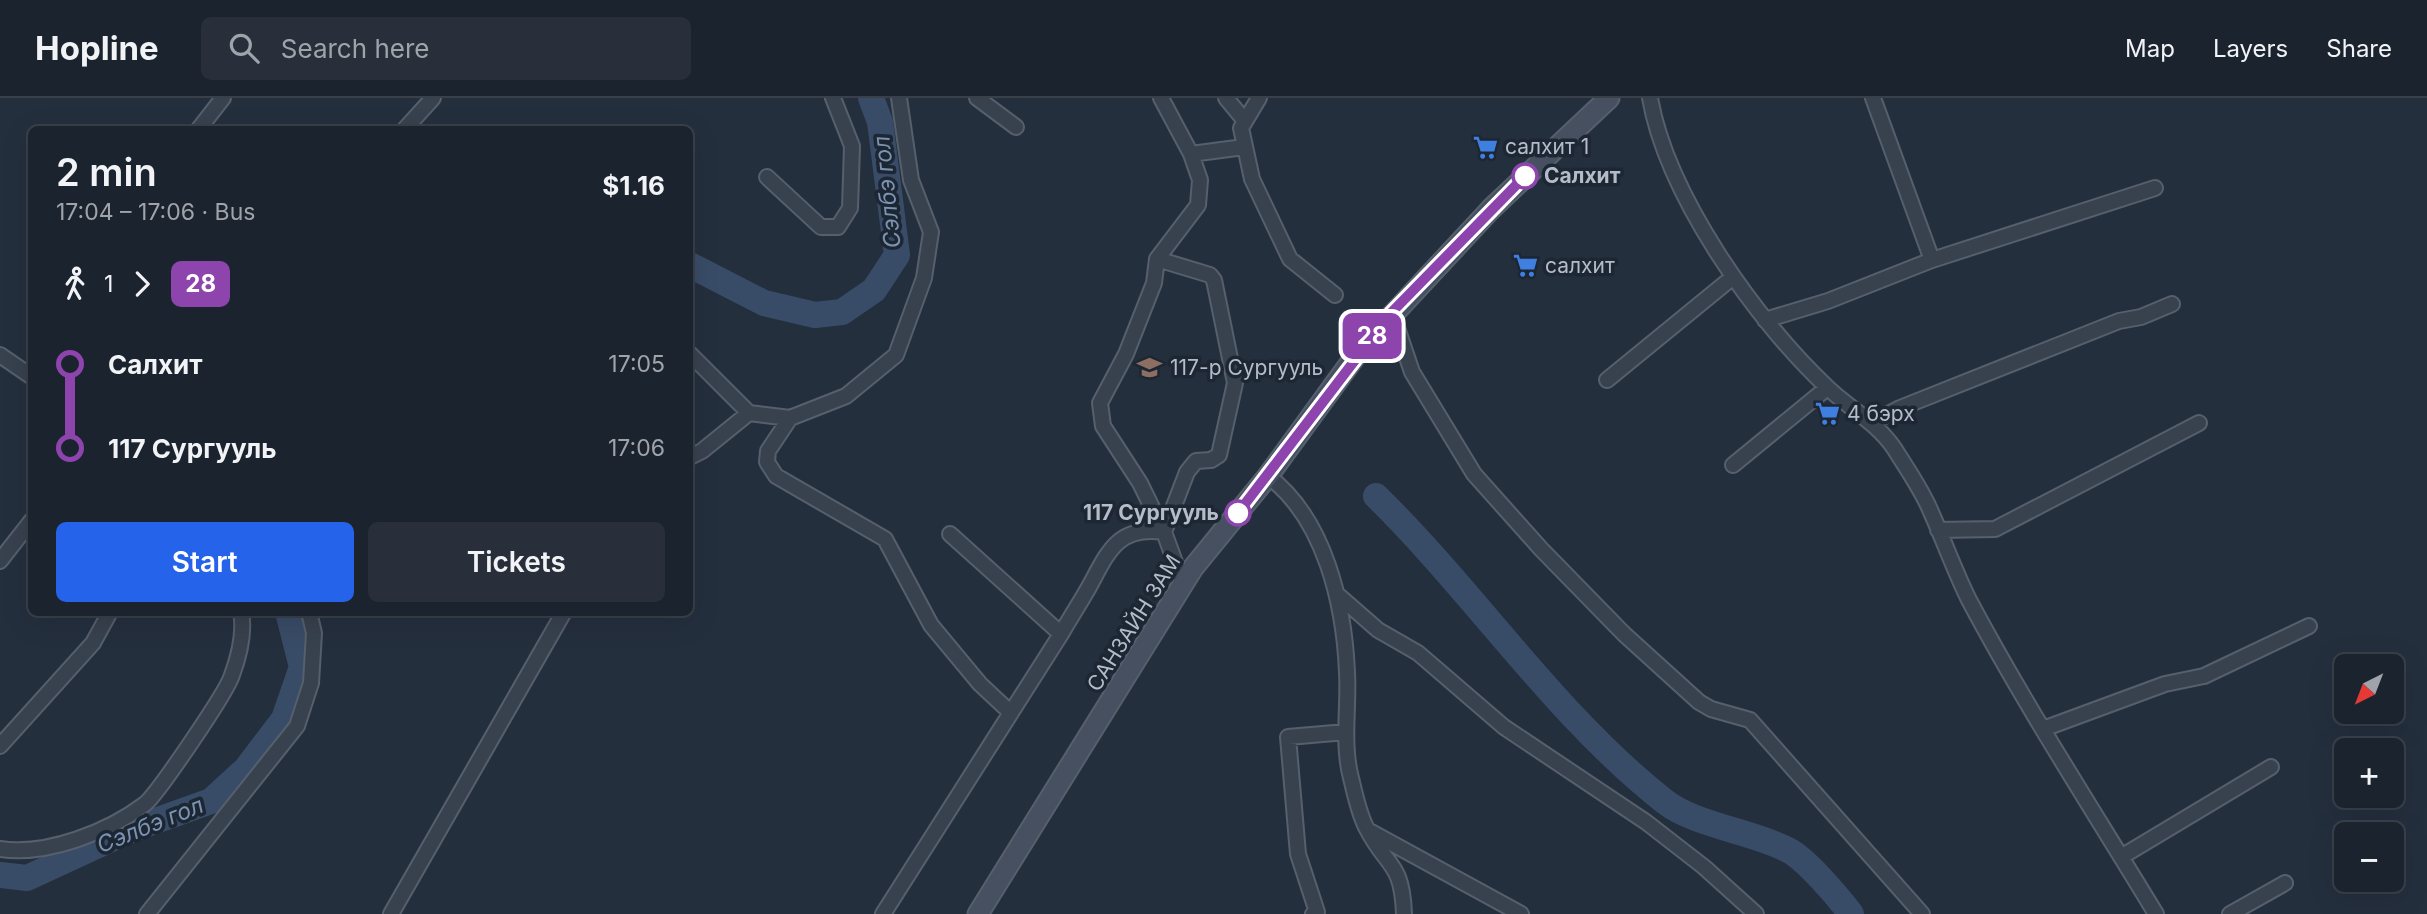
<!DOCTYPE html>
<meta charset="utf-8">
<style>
:root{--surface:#1b232e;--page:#282f3a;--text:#f1f3f6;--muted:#a0a4aa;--line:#39404a;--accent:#2563eb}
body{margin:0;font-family:Inter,sans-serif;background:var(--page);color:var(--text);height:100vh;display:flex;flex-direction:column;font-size:26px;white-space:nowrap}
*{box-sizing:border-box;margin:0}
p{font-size:23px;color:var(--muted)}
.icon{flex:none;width:38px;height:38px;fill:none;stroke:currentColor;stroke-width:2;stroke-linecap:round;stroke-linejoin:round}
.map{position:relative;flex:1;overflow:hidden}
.drawer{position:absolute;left:28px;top:28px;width:665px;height:490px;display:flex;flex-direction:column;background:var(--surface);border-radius:10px;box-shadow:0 7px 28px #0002,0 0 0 2px var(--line)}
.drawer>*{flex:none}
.badge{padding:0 14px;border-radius:10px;font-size:24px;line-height:46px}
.needle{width:46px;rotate:222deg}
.buttons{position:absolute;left:2334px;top:556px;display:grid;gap:14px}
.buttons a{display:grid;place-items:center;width:70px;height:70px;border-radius:10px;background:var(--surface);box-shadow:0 7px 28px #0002,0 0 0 2px var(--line);font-size:35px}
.map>.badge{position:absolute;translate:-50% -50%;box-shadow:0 0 0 4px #fff}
.legs{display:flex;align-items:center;gap:10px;height:77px;padding:0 28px;font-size:23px}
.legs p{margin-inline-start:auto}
.headline{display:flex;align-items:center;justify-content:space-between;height:119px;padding:0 28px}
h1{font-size:38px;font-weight:600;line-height:52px}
.cta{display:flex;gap:14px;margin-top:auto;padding:14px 28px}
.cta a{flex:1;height:80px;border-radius:10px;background:var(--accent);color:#fff;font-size:28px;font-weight:600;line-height:80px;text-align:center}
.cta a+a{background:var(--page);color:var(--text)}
ul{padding:0 28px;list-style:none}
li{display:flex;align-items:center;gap:24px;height:84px;font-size:26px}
li i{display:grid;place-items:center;width:10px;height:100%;margin:0 9px;background:currentColor}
li i::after{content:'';width:18px;height:18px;margin:-9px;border:5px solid;border-radius:50%;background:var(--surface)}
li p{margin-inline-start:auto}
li:first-child i{background:linear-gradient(#0000 50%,currentColor 0)}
li:last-child i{background:linear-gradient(currentColor 50%,#0000 0)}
header{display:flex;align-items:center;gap:42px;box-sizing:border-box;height:98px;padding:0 35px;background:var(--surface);border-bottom:2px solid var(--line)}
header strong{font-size:33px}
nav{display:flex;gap:38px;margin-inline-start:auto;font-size:24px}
.search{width:490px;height:63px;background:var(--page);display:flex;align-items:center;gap:18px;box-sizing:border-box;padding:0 24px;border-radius:10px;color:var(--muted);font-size:26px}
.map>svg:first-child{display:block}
</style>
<header>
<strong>Hopline</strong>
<div class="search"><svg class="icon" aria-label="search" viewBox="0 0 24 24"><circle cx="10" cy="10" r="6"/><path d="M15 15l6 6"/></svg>Search here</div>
<nav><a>Map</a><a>Layers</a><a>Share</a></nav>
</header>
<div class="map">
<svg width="2427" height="816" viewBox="0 0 2427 816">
<rect width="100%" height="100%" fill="#242f3e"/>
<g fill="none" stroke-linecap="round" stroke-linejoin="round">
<!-- river -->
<path stroke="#394c67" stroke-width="26" d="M 690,167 L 764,205 L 815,217 L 842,214 L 874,192 L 897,157 L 880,24 L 871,0
M 1376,398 C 1476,496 1553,615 1664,703 C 1696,728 1752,733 1788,752 C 1805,760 1839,800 1851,816
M 0,777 L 27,780 L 133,731 L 211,703 L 246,671 L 284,621 L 302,569 L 288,514"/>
<defs>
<path id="minor" d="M 977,0 L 1016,29
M 1161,0 L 1191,56 L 1200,82 L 1198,107 L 1157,161 L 1154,185 L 1126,256 L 1100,305 L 1103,328 L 1140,385 L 1164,434 L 1183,486
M 1226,0 L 1245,23
M 1259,0 L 1241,30 L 1252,81 L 1290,161 L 1335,197
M 1650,0 C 1667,97 1756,223 1828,290 C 1849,310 1877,325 1894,350 C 1907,371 1922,392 1931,414 C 1944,443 1955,474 1969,502 C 2026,609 2093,712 2156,816
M 1873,0 L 1932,162
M 198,32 L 223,0
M 404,32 L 433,0
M 1191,56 L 1244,49
M 767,79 L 821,129 L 838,129 L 850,110 L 852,48 L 833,0
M 1392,215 L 1412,274 L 1474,376 L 1541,451 L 1624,536 L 1699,604 L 1711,611 L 1750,622 L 1922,816
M 1765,222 L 1828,203 L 1932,162 L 2155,90
M 690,256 L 749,315 L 790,320 L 846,298 L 896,257 L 924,180 L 931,134 L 911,82 L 899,0
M 0,257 L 32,279
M 1607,282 L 1733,179
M 790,320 L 768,353 L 767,364 L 776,378 L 885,441 L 931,527 L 980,586 L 1011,615
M 1871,325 L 1900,310 L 2119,223 L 2141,219 L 2172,206
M 690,359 L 702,353 L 749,315
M 1733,367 L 1827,290
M 1268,378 C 1325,421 1344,506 1347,574 C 1349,609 1342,646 1351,680 C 1355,696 1359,717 1367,731 C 1387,770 1402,763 1404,816
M 1938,432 L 1995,431 L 2199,325
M 950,436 L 1061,536 C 1070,520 1080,505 1089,489 C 1108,454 1118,427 1164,434 L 1187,374 L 1196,363 L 1211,362 L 1219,357 L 1235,285 L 1214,182 L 1210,177 L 1157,161
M 0,463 L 32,422
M 1338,497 L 1378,532 L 1418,555 L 1504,629 L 1646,724 L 1704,769 L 1756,816
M 2043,631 L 2165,586 L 2204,578 L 2309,528
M 0,648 L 93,545 L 110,514
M 1371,734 L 1521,816
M 0,751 C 47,758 108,734 145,706 C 158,695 227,594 232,577 C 239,558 245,535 241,514
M 2121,759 L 2271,669
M 147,816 L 297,628 L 311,585 L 314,535 L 309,514
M 391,816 L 564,514
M 883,816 L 1061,536
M 1313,816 L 1317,814 L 1298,756 L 1288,639 L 1346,634
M 2230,816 L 2285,785"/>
<path id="secondary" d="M 978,816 L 1193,470 L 1268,378 L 1359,253 L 1491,111 L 1609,0"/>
</defs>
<!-- minor casing -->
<use href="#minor" stroke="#565f6c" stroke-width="18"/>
<!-- secondary casing -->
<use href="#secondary" stroke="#565f6c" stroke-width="23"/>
<!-- minor -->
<use href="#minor" stroke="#38414e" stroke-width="14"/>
<!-- secondary -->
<use href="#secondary" stroke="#465061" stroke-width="19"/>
</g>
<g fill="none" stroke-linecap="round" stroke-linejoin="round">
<defs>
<path id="line-1" d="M 1238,415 L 1391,215 L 1525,78"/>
</defs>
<!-- line-1 casing -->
<use href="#line-1" stroke="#fff" stroke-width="16"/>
<!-- line-1 -->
<use href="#line-1" stroke="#8e44ad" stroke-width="10"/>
</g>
<!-- icons -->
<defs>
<symbol id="supermarket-bare" viewBox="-9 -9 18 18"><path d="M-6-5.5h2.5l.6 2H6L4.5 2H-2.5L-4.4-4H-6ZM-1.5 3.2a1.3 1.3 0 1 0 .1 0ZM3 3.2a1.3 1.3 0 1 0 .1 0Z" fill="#3f7fe0" stroke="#1d2633" stroke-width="2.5" paint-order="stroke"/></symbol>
<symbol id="school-bare" viewBox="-9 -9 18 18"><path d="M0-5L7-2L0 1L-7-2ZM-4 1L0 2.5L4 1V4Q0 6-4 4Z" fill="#8d6e63" stroke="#1d2633" stroke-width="2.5" paint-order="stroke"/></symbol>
</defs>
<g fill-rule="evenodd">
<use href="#supermarket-bare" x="1468" y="32" width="35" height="35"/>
<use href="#supermarket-bare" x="1508" y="150" width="35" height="35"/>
<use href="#school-bare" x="1132" y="252" width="35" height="35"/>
<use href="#supermarket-bare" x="1810" y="298" width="35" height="35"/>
</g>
<!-- markers -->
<g fill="#fff" stroke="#8e44ad" stroke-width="3.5">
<circle cx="1525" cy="78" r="12"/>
<circle cx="1238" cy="415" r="12"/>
</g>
<g text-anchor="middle" stroke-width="7" stroke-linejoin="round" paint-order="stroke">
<!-- poi labels -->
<g font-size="21" fill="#b4bcc9" stroke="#1d2633" text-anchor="start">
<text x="1505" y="56">салхит 1</text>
<text x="1545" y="175">салхит</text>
<text x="1170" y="277">117-р Сургууль</text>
<text x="1847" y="323">4 бэрх</text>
</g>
<!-- stop labels -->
<g font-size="21" font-weight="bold" fill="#b4bcc9" stroke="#1d2633" text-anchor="start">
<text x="1544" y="85">Салхит</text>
<text x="1219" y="422" text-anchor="end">117 Сургууль</text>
</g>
<!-- street labels -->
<g font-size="21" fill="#b4bcc9" stroke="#1d2633">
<text transform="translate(1134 525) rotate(-58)" y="7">САНЗАЙН ЗАМ</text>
</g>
<!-- water labels -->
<g font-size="23" font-style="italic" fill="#7c92b1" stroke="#1d2633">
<text transform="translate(887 94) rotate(-96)" y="8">Сэлбэ гол</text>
<text transform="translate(150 727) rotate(-22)" y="8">Сэлбэ гол</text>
</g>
</g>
</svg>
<div class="buttons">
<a><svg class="needle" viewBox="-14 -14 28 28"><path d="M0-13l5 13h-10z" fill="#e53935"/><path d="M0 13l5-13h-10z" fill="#a0a4aa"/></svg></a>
<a>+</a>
<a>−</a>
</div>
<b class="badge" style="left:1372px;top:238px;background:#8e44ad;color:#fff">28</b>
<section class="drawer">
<div class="headline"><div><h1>2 min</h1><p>17:04 – 17:06 · Bus</p></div><b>$1.16</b></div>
<div class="legs"><svg class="icon" aria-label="walk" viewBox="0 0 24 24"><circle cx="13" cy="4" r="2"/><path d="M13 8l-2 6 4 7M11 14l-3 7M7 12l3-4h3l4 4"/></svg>1<svg class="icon" aria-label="forward" viewBox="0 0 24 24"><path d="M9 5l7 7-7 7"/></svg><b class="badge" style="background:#8e44ad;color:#fff">28</b></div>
<ul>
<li><i style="color:#8e44ad"></i><b>Салхит</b><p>17:05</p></li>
<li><i style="color:#8e44ad"></i><b>117 Сургууль</b><p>17:06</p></li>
</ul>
<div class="cta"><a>Start</a><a>Tickets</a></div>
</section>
</div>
